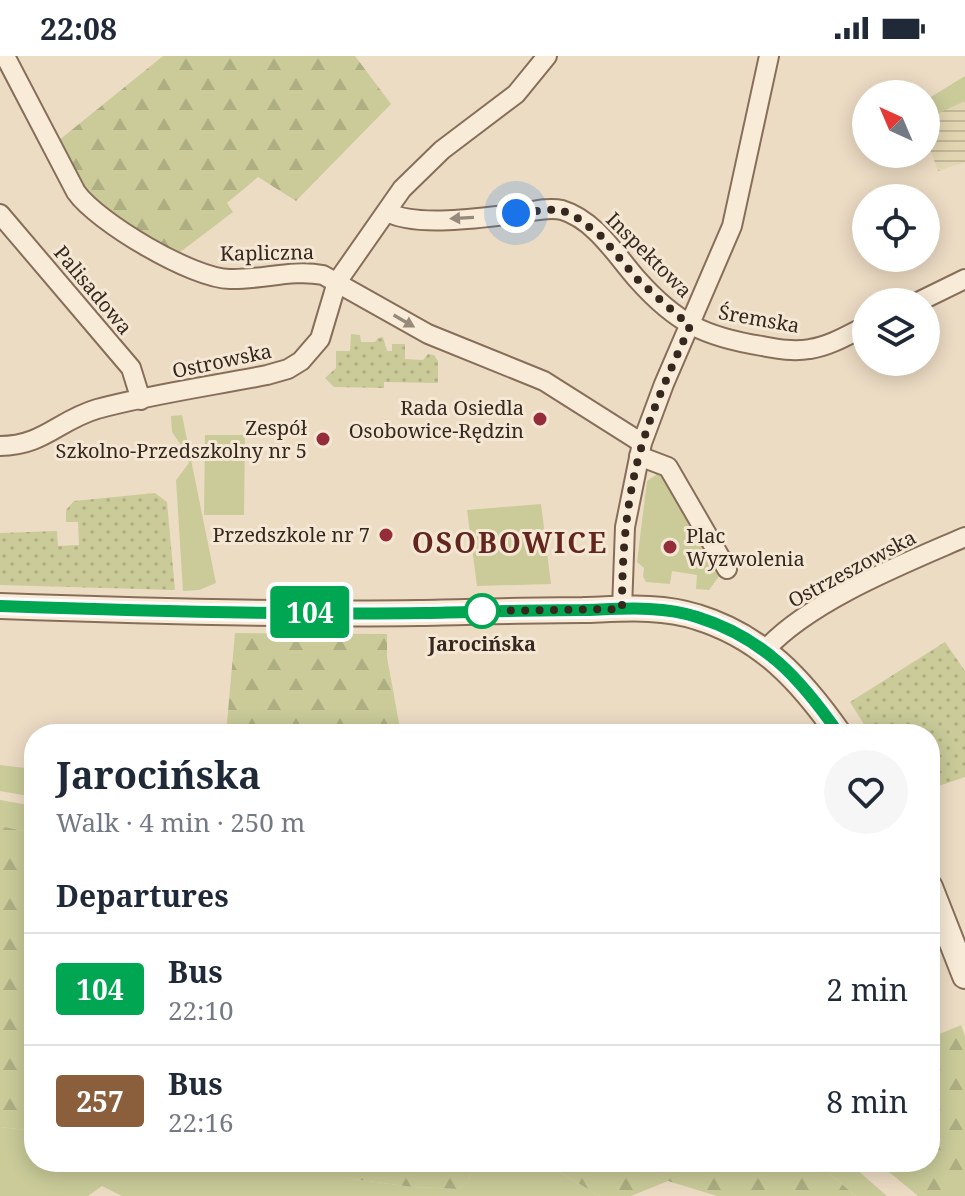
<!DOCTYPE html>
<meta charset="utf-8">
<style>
:root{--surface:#fff;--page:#f6f6f7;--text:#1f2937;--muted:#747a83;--line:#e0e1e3}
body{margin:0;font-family:"Noto Serif",serif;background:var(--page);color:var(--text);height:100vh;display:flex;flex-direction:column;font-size:30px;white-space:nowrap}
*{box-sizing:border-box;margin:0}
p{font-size:26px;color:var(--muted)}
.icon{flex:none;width:44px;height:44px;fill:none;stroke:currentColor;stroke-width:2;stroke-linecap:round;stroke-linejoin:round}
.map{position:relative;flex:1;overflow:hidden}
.side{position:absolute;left:24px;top:668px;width:916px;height:448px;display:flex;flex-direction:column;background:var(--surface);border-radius:32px;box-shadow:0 4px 20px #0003}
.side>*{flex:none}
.badge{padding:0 16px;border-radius:6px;font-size:28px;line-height:52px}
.needle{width:52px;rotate:316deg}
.fabs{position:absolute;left:852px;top:24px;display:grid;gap:16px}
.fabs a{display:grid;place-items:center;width:88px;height:88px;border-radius:50%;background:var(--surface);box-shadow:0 4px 20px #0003;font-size:40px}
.you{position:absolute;width:40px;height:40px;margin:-20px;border:6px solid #fff;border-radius:50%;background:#1a73e8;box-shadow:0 0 0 12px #1a73e833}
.map>.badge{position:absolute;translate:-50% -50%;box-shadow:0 0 0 4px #fff}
h2{padding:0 32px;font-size:30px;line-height:72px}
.round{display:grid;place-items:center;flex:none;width:84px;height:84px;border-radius:42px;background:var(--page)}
.overview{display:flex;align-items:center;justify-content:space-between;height:136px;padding:0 32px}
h1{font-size:38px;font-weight:700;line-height:60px}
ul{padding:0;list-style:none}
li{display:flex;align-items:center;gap:24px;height:112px;padding:0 32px;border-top:2px solid var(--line)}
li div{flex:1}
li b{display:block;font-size:30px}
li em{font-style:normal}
li .badge{min-width:88px;font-weight:700;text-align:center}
.status{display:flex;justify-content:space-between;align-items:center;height:56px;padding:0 40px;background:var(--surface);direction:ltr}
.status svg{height:22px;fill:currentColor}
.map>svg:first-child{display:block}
</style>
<div class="status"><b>22:08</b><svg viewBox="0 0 49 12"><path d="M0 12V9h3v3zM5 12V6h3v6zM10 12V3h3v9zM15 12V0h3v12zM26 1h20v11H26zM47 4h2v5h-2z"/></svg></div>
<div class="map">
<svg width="965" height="1140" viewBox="0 0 965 1140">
<defs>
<pattern id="farmland-rules" width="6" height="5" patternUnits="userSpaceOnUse" patternTransform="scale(2)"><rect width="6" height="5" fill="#e2d5b2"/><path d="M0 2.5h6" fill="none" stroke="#c2b799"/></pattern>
<pattern id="forest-firs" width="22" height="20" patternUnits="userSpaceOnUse" patternTransform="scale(2)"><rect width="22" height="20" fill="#cacb99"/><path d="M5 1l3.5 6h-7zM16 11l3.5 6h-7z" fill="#aeae83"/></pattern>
<pattern id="park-dots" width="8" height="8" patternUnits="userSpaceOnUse" patternTransform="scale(2)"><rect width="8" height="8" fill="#cacb99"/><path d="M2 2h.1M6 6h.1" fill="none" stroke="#aeae83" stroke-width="1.8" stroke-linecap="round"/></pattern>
</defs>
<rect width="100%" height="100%" fill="#eddcc4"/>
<!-- farmland -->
<path fill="url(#farmland-rules)" d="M 965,45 L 965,106 L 938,115 L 926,82 L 926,70 L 940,56 Z"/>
<!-- grass -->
<path fill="#cacb99" d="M 965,20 L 965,45 L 941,56 L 926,70 L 926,44 Z
M 182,359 L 216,527 L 199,534 L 183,535 L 176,424 L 189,407 L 187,398 L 172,376 L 171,360 Z
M 205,379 L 245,379 L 244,459 L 204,459 Z
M 656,414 L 662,416 L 720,519 L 709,534 L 696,533 L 697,519 L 672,515 L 670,528 L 646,526 L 643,520 L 644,512 L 637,506 L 647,425 L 656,419 Z
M 541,448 L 551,528 L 477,530 L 467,454 Z
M 0,709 L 34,713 L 34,741 L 0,735 Z
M 0,744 L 34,750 L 34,777 L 0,770 Z
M 0,1071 L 26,1074 L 34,1081 L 34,1106 L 250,1106 L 263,1116 L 309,1109 L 331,1113 L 354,1123 L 412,1131 L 458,1133 L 468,1126 L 474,1106 L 542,1106 L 600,1140 L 122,1140 L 102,1130 L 88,1140 L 0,1140 Z
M 816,1106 L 848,1106 L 887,1140 L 856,1140 Z"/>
<!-- forest -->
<path fill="url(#forest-firs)" d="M 163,0 L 355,0 L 391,48 L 296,145 L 258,121 L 227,147 L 233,156 L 179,197 L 131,172 L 85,139 L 58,85 Z
M 235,577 L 387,578 L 387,601 L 401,678 L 226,678 Z
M 0,770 L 34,777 L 34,1081 L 26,1074 L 0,1071 Z
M 961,969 L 965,980 L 965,1140 L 918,1140 L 877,1106 L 930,1106 L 930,982 Z
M 250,1106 L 474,1106 L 468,1126 L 458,1133 L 412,1131 L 353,1123 L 331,1113 L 309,1109 L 262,1116 Z
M 542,1106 L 816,1106 L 856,1140 L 717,1140 L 668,1125 L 631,1140 L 600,1140 Z"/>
<!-- park -->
<path fill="url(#park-dots)" d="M 351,278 L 360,279 L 361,286 L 375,286 L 378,282 L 383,281 L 387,295 L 392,295 L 392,288 L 405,288 L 405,303 L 423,304 L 428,298 L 434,299 L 438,305 L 438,327 L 384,326 L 384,332 L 334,331 L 325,322 L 336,312 L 336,295 L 350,295 Z
M 155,437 L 167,446 L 175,534 L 0,529 L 0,477 L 57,475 L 58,490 L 79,489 L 78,466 L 66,466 L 66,454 L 74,445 Z
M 945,586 L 965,615 L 965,721 L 930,733 L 930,678 L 870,678 L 850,646 Z"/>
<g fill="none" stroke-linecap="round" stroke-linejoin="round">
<defs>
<path id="minor" d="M 5,0 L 76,136 C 97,166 193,223 230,223 C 262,224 292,213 323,219 L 428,278 L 544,325 L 642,387
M 388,156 C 414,172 489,161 520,157 C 533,155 549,151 562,154 C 595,164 616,199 637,223 C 676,267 705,281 762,290 C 778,293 793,296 810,293 C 830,290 848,279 866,270
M 0,158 L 131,312 L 141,344
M 918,246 L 965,223
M 0,390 C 43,390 59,364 97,353 C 152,338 211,330 267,319 L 288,313 L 301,305 L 320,283 L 337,226 L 402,133 L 442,94 L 516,38 L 547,0
M 639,400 L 668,411 L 727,513
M 622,553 L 625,471 L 642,387 L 664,328 L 732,170 L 769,0
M 765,594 C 811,544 903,508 965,481"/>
<path id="tertiary" d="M 0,550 C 139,555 279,559 419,557 C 474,556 528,554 583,554 C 620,553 661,549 697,561 C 762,581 801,624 839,678
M 930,831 L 965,920"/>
</defs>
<!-- minor casing -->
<use href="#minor" stroke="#876e5b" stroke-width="22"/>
<!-- tertiary casing -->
<use href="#tertiary" stroke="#876e5b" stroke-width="28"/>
<!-- minor -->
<use href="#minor" stroke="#f8ebd7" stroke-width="18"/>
<!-- tertiary -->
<use href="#tertiary" stroke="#f8ebd7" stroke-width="24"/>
</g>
<!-- one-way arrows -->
<defs><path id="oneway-solid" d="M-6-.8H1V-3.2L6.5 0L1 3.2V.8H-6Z" transform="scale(2)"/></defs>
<g fill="#988a7b">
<use href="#oneway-solid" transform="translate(462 162) rotate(177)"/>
<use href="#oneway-solid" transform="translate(404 265) rotate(30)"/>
</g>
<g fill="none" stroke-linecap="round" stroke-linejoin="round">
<defs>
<path id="line" d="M 0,550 C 141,555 284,559 425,557 C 478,556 530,554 583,554 C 620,553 661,549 697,561 C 764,582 800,622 839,678"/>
</defs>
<!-- line casing -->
<use href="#line" stroke="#fff" stroke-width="18"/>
<!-- line -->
<use href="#line" stroke="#00a651" stroke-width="12"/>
<!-- walk -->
<path stroke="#37281f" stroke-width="8" stroke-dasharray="0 14.4" d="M 482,555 L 622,553 C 622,497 626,443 642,389 C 654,348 673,309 690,270 L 639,225 L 601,180 L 575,160 L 558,153 L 516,157"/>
</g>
<!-- markers -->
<g fill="#942d39" stroke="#f4e7d4" stroke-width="3">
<circle cx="540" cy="363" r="8"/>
<circle cx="323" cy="383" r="8"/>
<circle cx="386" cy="479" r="8"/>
<circle cx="670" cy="491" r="8"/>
</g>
<circle fill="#fff" stroke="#00a651" stroke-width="4" cx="482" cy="555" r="16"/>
<g text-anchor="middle" stroke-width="6" stroke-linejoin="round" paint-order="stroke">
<!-- street labels -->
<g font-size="20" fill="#37281f" stroke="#f4e7d4">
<text transform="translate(267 197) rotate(-1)" y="7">Kapliczna</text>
<text transform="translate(649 199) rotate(45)" y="7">Inspektowa</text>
<text transform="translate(93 234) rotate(50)" y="7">Palisadowa</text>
<text transform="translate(759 263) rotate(10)" y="7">Śremska</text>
<text transform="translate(222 305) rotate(-12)" y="7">Ostrowska</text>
<text transform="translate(852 513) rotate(-28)" y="7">Ostrzeszowska</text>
</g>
<!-- poi labels -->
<g font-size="20" fill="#37281f" stroke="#f4e7d4" text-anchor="end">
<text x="524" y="359">Rada Osiedla<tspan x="524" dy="23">Osobowice-Rędzin</tspan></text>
<text x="307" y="379">Zespół<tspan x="307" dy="23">Szkolno-Przedszkolny nr 5</tspan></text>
<text x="370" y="486">Przedszkole nr 7</text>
<text x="686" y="487" text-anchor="start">Plac<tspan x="686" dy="23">Wyzwolenia</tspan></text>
</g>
<!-- stop labels -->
<g font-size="20" font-weight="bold" fill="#37281f" stroke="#f4e7d4">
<text x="482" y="595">Jarocińska</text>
</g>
<!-- district labels -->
<g font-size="28" font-weight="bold" letter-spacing="2" fill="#63261f" stroke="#f4e7d4">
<text x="510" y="497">OSOBOWICE</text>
</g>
</g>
</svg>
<div class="fabs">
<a><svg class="needle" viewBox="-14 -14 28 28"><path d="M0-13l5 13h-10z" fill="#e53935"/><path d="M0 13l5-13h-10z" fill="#747a83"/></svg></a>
<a><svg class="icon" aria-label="locate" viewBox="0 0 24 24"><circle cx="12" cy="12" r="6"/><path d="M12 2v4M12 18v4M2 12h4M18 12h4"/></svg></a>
<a><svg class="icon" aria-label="layers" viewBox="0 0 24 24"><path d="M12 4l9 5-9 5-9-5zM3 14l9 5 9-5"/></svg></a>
</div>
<div class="you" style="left:516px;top:157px"></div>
<b class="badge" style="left:310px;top:556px;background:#00a651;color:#fff">104</b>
<section class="side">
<div class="overview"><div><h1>Jarocińska</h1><p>Walk · 4 min · 250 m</p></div><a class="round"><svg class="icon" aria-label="heart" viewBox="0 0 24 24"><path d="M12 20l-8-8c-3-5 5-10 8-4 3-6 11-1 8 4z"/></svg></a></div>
<h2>Departures</h2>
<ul>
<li><span class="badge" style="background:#00a651;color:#fff">104</span><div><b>Bus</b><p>22:10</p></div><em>2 min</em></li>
<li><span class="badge" style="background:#8b5e3c;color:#fff">257</span><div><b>Bus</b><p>22:16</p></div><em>8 min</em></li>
</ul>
</section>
</div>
